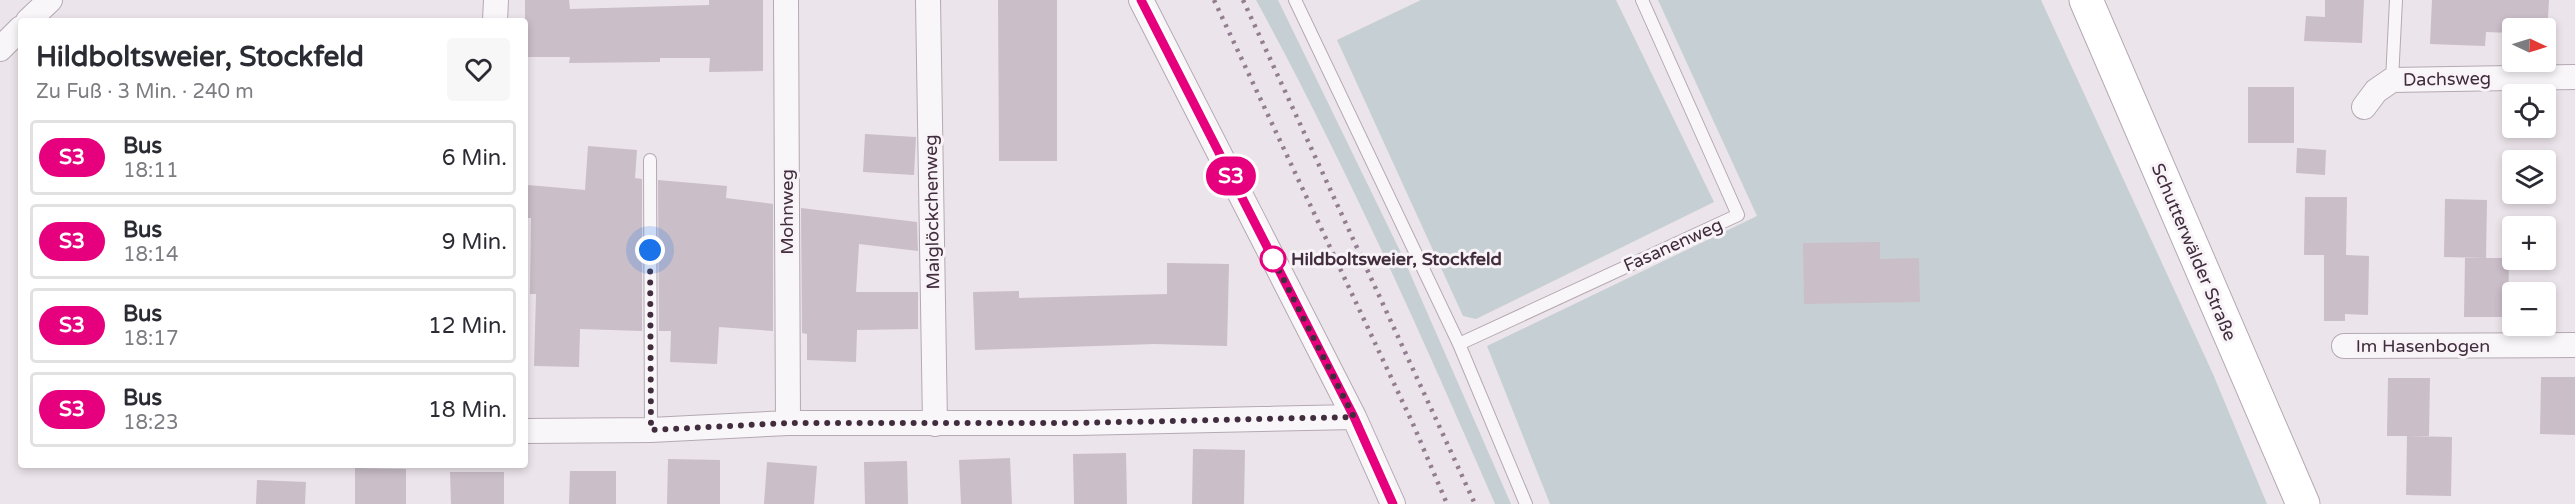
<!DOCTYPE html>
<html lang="de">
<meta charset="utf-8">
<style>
:root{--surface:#fff;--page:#f7f7f7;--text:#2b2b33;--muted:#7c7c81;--line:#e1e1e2}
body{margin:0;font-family:"Varela Round",sans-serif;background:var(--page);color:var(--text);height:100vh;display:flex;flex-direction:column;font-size:22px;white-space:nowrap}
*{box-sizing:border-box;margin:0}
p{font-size:20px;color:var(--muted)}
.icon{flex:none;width:33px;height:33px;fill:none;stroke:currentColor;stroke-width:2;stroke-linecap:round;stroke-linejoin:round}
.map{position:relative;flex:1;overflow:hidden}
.drawer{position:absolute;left:18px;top:18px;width:510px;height:450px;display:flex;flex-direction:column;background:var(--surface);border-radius:6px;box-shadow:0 3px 9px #0003}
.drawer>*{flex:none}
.badge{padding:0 12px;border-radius:20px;font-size:21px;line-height:39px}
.needle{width:39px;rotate:94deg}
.fabs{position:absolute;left:2502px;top:18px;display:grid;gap:12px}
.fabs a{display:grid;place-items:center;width:54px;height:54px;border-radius:6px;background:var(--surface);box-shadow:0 3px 9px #0003;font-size:30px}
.you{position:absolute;width:30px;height:30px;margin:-15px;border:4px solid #fff;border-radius:50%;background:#1a73e8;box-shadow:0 0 0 9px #1a73e833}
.map>.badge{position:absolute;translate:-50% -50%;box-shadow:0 0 0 3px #fff}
.round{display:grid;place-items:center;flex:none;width:63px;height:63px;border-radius:6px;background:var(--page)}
.headline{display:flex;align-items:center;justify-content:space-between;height:102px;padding:0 18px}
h1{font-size:28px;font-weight:800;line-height:45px}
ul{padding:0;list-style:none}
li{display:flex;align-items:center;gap:18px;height:75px;margin:0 12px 9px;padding:0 6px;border:3px solid var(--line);border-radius:6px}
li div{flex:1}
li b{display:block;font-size:22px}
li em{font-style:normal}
li .badge{min-width:66px;font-weight:700;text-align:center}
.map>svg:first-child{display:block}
</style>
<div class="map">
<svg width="2575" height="504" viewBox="0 0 2575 504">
<rect width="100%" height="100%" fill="#ebe4ea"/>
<!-- green -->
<path fill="#c6d0d4" d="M 1256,0 L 1278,0 L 1402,255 L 1511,504 L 1495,504 C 1421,334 1345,163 1256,0 Z
M 1421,0 L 1616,0 L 1714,202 L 1476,319 L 1463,316 L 1337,40 Z
M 1658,0 L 2041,0 L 2213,374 L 2267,504 L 1550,504 L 1487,346 L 1757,216 Z"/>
<!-- building -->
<path fill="#cabec8" d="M 525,0 L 569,0 L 570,9 L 709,5 L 709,0 L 763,0 L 763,71 L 709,72 L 710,58 L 660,58 L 660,62 L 569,63 L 570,57 L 525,57 Z
M 998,0 L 1057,0 L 1057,161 L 999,161 Z
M 2325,0 L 2364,0 L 2362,43 L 2304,41 L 2306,16 L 2325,17 Z
M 2432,0 L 2549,0 L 2547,35 L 2546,28 L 2512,28 L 2512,33 L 2486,32 L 2485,46 L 2430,44 Z
M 2248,87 L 2294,87 L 2294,143 L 2248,143 Z
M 865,134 L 916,137 L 914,175 L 863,172 Z
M 588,146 L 637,150 L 635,178 L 642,179 L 642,331 L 580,329 L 579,367 L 534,366 L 536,294 L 530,294 L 531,218 L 525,218 L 528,185 L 585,190 Z
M 2297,148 L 2326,150 L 2325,175 L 2296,173 Z
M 658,180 L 727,186 L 726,198 L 773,204 L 773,331 L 719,327 L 717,364 L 670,362 L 671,331 L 659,331 Z
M 2305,197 L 2347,197 L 2346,255 L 2369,256 L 2368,315 L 2345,314 L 2345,321 L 2324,321 L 2324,255 L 2304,255 Z
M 2445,199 L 2487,200 L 2486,258 L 2444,257 Z
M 801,208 L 917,222 L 918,251 L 859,244 L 856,292 L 918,292 L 918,329 L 857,330 L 856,362 L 807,360 L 807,334 L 802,333 Z
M 1880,242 L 1880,259 L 1919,258 L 1920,302 L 1804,304 L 1803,243 Z
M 2465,258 L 2509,258 L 2508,317 L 2464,317 Z
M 1167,263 L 1229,264 L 1227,346 L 1154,344 L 975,350 L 973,292 L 1019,291 L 1019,298 L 1167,294 Z
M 2541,377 L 2575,377 L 2575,435 L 2540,434 Z
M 2388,378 L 2430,378 L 2429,436 L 2387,436 Z
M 2407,436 L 2452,437 L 2451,496 L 2406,495 Z
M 1193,449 L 1245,450 L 1244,504 L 1192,504 Z
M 1126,453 L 1127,504 L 1074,504 L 1073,454 Z
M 1010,458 L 1012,504 L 961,504 L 959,460 Z
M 668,459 L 720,460 L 720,504 L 667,504 Z
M 907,461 L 908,504 L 865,504 L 864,462 Z
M 767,462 L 817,466 L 814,504 L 764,504 Z
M 355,468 L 406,469 L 406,504 L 355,504 Z
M 570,471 L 616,471 L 616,504 L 569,504 Z
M 450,472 L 504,472 L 504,504 L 451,504 Z
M 257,480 L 306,482 L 305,504 L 256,504 Z"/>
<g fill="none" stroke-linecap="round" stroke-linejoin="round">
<defs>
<path id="service" d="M 1295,0 L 1459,344
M 2392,80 L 2396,0
M 650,160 L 651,430
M 1526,504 L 1459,344 L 1738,215 L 1642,0"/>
<path id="minor" d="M 786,0 L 788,423
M 928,0 L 935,424
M 1141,0 L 1354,417 L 1393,504
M 28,21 L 50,0
M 495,21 L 496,0
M 0,49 L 21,28
M 2364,107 L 2376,91 L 2392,80 L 2575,77
M 2344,346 L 2575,345
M 525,431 L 651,430 L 788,423 L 1077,423 L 1354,417"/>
<path id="secondary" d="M 2086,0 L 2303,504"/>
</defs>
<!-- service casing -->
<use href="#service" stroke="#b5a9b3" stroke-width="14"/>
<!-- minor casing -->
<use href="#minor" stroke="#b5a9b3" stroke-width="26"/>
<!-- secondary casing -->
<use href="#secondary" stroke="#b5a9b3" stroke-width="35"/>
<!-- service -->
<use href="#service" stroke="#f9f6f9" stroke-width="12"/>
<!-- minor -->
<use href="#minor" stroke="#f9f6f9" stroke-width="24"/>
<!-- secondary -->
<use href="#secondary" stroke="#fff" stroke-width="33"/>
<!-- rail -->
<path stroke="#937e8f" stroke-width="4.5" stroke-dasharray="3 6" stroke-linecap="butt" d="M 1214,0 L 1413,424 L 1447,504
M 1243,0 L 1475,504"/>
</g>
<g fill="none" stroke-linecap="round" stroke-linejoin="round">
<defs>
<path id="line" d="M 1141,0 L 1354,417 L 1393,504"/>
</defs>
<!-- line casing -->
<use href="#line" stroke="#fff" stroke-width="14"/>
<!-- line -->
<use href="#line" stroke="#e6007e" stroke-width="9"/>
<!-- walk -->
<path stroke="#422d3e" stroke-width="6" stroke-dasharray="0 10.8" d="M 650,250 L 651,430 L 788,423 L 1077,423 L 1354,417 L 1273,259"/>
</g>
<!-- markers -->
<circle fill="#fff" stroke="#e6007e" stroke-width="3" cx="1273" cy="259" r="12"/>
<g text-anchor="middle" stroke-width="6" stroke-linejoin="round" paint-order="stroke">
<!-- street labels -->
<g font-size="18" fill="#422d3e" stroke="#f8f3f7">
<text transform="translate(2447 79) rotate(-1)" y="6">Dachsweg</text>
<text transform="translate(787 212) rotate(-90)" y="6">Mohnweg</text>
<text transform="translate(932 212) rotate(-91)" y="6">Maiglöckchenweg</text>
<text transform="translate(1673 245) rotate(-24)" y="6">Fasanenweg</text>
<text transform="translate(2194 252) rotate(67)" y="6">Schutterwälder Straße</text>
<text x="2423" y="352">Im Hasenbogen</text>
</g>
<!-- stop labels -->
<g font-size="18" font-weight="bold" fill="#422d3e" stroke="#f8f3f7" text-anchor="start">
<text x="1291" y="265">Hildboltsweier, Stockfeld</text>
</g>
</g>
</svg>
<div class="fabs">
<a><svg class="needle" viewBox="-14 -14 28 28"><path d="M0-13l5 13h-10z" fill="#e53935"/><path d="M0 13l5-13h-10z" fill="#7c7c81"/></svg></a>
<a><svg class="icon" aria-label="locate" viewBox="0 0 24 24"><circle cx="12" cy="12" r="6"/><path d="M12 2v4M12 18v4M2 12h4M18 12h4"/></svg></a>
<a><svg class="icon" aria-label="layers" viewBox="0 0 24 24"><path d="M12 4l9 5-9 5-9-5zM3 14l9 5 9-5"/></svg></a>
<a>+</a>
<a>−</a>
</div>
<div class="you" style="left:650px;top:250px"></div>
<b class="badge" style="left:1231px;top:176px;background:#e6007e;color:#fff">S3</b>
<section class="drawer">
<div class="headline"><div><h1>Hildboltsweier, Stockfeld</h1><p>Zu Fuß · 3 Min. · 240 m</p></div><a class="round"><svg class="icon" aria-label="heart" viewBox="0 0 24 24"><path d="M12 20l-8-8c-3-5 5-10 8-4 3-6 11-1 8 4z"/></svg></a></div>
<ul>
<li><span class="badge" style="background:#e6007e;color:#fff">S3</span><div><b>Bus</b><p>18:11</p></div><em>6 Min.</em></li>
<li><span class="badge" style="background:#e6007e;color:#fff">S3</span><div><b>Bus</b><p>18:14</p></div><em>9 Min.</em></li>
<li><span class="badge" style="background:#e6007e;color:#fff">S3</span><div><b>Bus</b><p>18:17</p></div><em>12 Min.</em></li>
<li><span class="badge" style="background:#e6007e;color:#fff">S3</span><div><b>Bus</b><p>18:23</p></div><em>18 Min.</em></li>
</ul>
</section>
</div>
